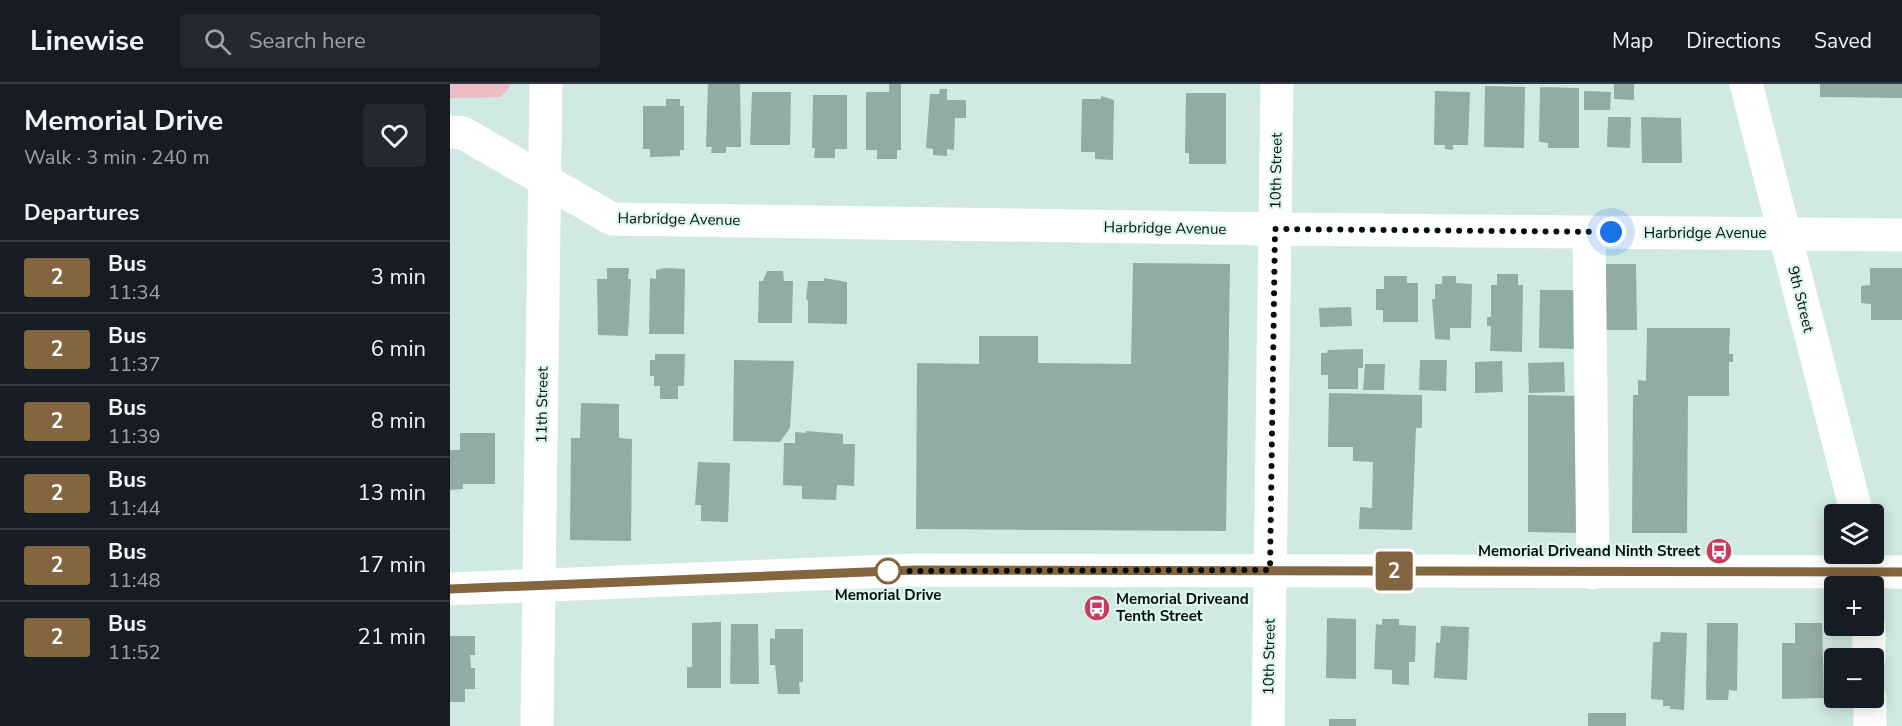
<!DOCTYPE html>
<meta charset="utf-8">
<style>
:root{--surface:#171b24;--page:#242831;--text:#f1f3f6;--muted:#9ea1a6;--line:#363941}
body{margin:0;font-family:"Nunito Sans",sans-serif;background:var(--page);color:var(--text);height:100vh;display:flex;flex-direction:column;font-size:22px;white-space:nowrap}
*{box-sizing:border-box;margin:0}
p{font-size:20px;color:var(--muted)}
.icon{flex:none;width:33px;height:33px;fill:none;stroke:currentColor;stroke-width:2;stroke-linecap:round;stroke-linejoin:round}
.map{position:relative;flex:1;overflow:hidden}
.panel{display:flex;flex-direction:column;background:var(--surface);width:450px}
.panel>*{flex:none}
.badge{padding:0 12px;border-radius:4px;font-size:21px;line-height:39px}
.buttons{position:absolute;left:1374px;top:420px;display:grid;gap:12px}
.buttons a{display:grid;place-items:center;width:60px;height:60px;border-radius:6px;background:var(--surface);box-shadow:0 3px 15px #0003;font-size:30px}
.you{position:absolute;width:30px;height:30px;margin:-15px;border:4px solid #fff;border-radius:50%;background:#1a73e8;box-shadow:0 0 0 9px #1a73e833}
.map>.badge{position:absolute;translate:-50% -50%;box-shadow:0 0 0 3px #fff}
h2{padding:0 24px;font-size:22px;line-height:54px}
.round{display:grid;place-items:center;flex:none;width:63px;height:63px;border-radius:6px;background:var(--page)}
.overview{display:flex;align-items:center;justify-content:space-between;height:102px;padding:0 24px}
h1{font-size:28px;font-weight:700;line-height:45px}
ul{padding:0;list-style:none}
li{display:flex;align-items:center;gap:18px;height:72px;padding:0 24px;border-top:2px solid var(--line)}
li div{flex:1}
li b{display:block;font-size:22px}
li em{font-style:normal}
li .badge{min-width:66px;font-weight:700;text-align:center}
header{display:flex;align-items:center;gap:36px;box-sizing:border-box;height:84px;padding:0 30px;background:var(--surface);border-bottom:2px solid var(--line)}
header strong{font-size:28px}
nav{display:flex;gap:33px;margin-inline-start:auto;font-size:21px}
.search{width:420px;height:54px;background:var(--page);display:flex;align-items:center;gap:15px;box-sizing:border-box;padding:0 21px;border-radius:6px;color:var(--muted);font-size:22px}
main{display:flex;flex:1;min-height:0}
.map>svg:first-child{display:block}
</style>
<header>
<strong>Linewise</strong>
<div class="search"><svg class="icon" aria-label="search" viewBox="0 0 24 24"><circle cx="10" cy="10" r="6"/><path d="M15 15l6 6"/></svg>Search here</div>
<nav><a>Map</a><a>Directions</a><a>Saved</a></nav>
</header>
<main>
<section class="panel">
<div class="overview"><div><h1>Memorial Drive</h1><p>Walk · 3 min · 240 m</p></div><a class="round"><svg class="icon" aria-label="heart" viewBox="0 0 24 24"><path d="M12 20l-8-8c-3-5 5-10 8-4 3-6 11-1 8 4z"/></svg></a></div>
<h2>Departures</h2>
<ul>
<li><span class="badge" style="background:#83653f;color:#fff">2</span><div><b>Bus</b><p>11:34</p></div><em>3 min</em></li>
<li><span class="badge" style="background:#83653f;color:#fff">2</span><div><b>Bus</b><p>11:37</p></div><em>6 min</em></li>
<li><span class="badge" style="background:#83653f;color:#fff">2</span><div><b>Bus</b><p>11:39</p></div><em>8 min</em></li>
<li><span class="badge" style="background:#83653f;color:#fff">2</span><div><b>Bus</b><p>11:44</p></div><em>13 min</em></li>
<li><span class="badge" style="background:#83653f;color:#fff">2</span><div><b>Bus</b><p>11:48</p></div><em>17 min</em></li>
<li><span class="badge" style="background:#83653f;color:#fff">2</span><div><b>Bus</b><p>11:52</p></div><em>21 min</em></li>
</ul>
</section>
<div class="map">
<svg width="1452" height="642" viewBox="0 0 1452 642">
<rect width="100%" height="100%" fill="#d0e9e3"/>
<!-- green -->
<path fill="#eebdc3" d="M 0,0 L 62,0 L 51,13 L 0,14 Z"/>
<!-- building -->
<path fill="#93aba5" d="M 258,0 L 290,0 L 291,63 L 276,63 L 276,69 L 261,69 L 262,63 L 256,63 Z
M 439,0 L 451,0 L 451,66 L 447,66 L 447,75 L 427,75 L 427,66 L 416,66 L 416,8 L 439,8 Z
M 1164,0 L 1184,0 L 1184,16 L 1164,15 Z
M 1370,0 L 1452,0 L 1452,14 L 1370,13 Z
M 1035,2 L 1075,3 L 1074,64 L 1034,63 Z
M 1090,3 L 1129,4 L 1129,64 L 1098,64 L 1098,59 L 1089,58 Z
M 490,5 L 497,5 L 497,16 L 516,16 L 516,34 L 505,34 L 504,66 L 497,65 L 497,72 L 483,71 L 483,65 L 476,64 L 480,10 L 489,10 Z
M 985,7 L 1020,8 L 1018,61 L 1003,61 L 1003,66 L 995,65 L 995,61 L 984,61 Z
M 1134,7 L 1161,8 L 1160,26 L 1134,26 Z
M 302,8 L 341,8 L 340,61 L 300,61 Z
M 736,9 L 776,9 L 776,80 L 739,80 L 739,69 L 735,69 Z
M 363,11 L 397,11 L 397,65 L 385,65 L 385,74 L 364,74 L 365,64 L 362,64 Z
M 651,12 L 664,16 L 663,76 L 645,75 L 645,68 L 631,68 L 632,15 L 651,15 Z
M 216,15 L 230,15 L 230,22 L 234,22 L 234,66 L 230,66 L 230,72 L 200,73 L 200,65 L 193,65 L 193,22 L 216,22 Z
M 1158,33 L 1181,33 L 1180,64 L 1157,63 Z
M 1191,33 L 1231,34 L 1232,79 L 1192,79 Z
M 683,179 L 780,180 L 776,447 L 466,445 L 467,279 L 529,280 L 529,252 L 588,252 L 588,279 L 681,280 Z
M 1148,180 L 1186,180 L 1187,246 L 1148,246 Z
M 157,184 L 179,184 L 178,195 L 181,195 L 178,252 L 148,251 L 147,195 L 157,195 Z
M 215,184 L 235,185 L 234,250 L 199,250 L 200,194 L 206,195 L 206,186 Z
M 1420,184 L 1452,184 L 1452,236 L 1421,236 L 1421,220 L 1411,219 L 1411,202 L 1420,201 Z
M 317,187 L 333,187 L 334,197 L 343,197 L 342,239 L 308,239 L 309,197 L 313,197 Z
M 1047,190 L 1068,190 L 1068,201 L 1073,201 L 1072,268 L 1040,267 L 1041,242 L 1037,242 L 1037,233 L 1041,233 L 1041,201 L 1047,201 Z
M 934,192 L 957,192 L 957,199 L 968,199 L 968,238 L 933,238 L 933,226 L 926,226 L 926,205 L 934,205 Z
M 992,192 L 1006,192 L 1006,199 L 1022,200 L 1021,244 L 1000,244 L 1000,256 L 985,255 L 982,215 L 985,215 L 985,200 L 992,200 Z
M 374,194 L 397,198 L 397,240 L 358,239 L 358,217 L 356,214 L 358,197 L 374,197 Z
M 1090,206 L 1128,206 L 1127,265 L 1089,264 Z
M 901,223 L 902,242 L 870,243 L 869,224 Z
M 1197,244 L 1280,244 L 1279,270 L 1283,270 L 1283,278 L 1279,278 L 1279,312 L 1238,312 L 1237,449 L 1182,449 L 1183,311 L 1188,311 L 1188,296 L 1196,297 Z
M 913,265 L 913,284 L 908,284 L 908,305 L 878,305 L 878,291 L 871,291 L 871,269 L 877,269 L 878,266 Z
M 205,270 L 235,270 L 234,302 L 228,302 L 228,315 L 210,315 L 210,302 L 204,302 L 204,292 L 200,292 L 200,276 L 205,276 Z
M 284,276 L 344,277 L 340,344 L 330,358 L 283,357 Z
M 970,276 L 997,276 L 996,307 L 969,306 Z
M 1052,277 L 1053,308 L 1025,309 L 1025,278 Z
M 1114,278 L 1115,308 L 1079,309 L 1078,279 Z
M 915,280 L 935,280 L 934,306 L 913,306 Z
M 879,309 L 972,311 L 972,344 L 966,344 L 962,446 L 909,445 L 910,423 L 922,424 L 923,378 L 903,377 L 903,363 L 878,363 Z
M 1078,311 L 1134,312 L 1132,449 L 1078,448 Z
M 131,319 L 169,320 L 169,354 L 182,355 L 181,457 L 120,456 L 121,354 L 130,354 Z
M 356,347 L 393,350 L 393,360 L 405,360 L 404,402 L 387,401 L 386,416 L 352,415 L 352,402 L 333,401 L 334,359 L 345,359 L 345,348 L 356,349 Z
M 10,349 L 45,349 L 45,400 L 13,400 L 13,405 L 0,406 L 0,366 L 10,366 Z
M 248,378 L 280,379 L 278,438 L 251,437 L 251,421 L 245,421 Z
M 877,534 L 906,535 L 906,595 L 876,594 Z
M 932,535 L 949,535 L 949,541 L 966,542 L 965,578 L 959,578 L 959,601 L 942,600 L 942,586 L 924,585 L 926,540 L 932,541 Z
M 271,538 L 271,604 L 237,604 L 237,583 L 242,583 L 242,539 Z
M 1257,539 L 1288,539 L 1287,607 L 1279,606 L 1278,616 L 1256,616 Z
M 1345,539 L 1372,539 L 1374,614 L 1332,615 L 1332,559 L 1345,559 Z
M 281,540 L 308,540 L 309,600 L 280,600 Z
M 991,542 L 1019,543 L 1017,596 L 984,594 L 986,558 L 990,559 Z
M 325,545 L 353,545 L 353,598 L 349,598 L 350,610 L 328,610 L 325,581 L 320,581 L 320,554 L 325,555 Z
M 1211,548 L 1237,549 L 1234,626 L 1220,625 L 1220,622 L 1213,622 L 1213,616 L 1201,615 L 1203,558 L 1210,558 Z
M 0,552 L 25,552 L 25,571 L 20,571 L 21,584 L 25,584 L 25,605 L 15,605 L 15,618 L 0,618 Z
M 1138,629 L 1176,629 L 1176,642 L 1138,642 Z
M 879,635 L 906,635 L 906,642 L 879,642 Z"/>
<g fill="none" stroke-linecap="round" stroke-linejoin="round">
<!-- minor -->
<path stroke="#fff" stroke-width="33" d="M 1296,0 L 1407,430
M 0,48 L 13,49 L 162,135 L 825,145 L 1452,151
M 1139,148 L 1143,489
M 1419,542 L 1419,574
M 1420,614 L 1420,642
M 87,642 L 96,0
M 818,642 L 827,0"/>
<!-- major -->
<path stroke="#fff" stroke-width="33" d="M 0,505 L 466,486 L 1452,488"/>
</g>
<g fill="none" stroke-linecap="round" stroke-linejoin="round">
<defs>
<path id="line" d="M 0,505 L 466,486 L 1452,488"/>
</defs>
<!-- line casing -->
<use href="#line" stroke="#fff" stroke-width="14"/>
<!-- line -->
<use href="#line" stroke="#83653f" stroke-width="9"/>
<!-- walk -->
<path stroke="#060e0c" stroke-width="6" stroke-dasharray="0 10.8" d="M 438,487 L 820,486 L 825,145 L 1161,148"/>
</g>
<!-- icons -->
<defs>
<symbol id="bus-disc" viewBox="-11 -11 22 22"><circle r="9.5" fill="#ca3a5d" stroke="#ddf6f0"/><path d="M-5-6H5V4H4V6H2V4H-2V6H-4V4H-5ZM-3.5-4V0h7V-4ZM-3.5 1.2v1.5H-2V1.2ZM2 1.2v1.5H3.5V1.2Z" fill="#fff"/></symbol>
</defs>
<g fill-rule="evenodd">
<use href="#bus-disc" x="1254" y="452" width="30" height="30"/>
<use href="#bus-disc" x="632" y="509" width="30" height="30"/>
</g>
<!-- markers -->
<circle fill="#fff" stroke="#83653f" stroke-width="3" cx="438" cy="487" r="12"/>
<g text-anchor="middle" stroke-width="4.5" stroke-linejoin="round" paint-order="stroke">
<!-- street labels -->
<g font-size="15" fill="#060e0c" stroke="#ddf6f0">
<text transform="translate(826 87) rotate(-89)" y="5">10th Street</text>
<text transform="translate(229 135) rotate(1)" y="5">Harbridge Avenue</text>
<text transform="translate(715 144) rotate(1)" y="5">Harbridge Avenue</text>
<text x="1255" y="154">Harbridge Avenue</text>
<text transform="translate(1351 215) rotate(76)" y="5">9th Street</text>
<text transform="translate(92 321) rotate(-89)" y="5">11th Street</text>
<text transform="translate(819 573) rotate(-89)" y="5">10th Street</text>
</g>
<!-- poi labels -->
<g font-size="15" font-weight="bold" fill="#060e0c" stroke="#ddf6f0" text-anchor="end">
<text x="1250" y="472">Memorial Driveand Ninth Street</text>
<text x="666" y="520" text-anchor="start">Memorial Driveand<tspan x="666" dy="17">Tenth Street</tspan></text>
</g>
<!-- stop labels -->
<g font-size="15" font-weight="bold" fill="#060e0c" stroke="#ddf6f0">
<text x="438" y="516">Memorial Drive</text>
</g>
</g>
</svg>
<div class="buttons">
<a><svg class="icon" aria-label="layers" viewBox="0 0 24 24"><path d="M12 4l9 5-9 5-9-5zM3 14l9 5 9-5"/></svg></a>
<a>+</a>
<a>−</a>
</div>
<div class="you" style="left:1161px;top:148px"></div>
<b class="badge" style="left:944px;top:487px;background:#83653f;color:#fff">2</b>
</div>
</main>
